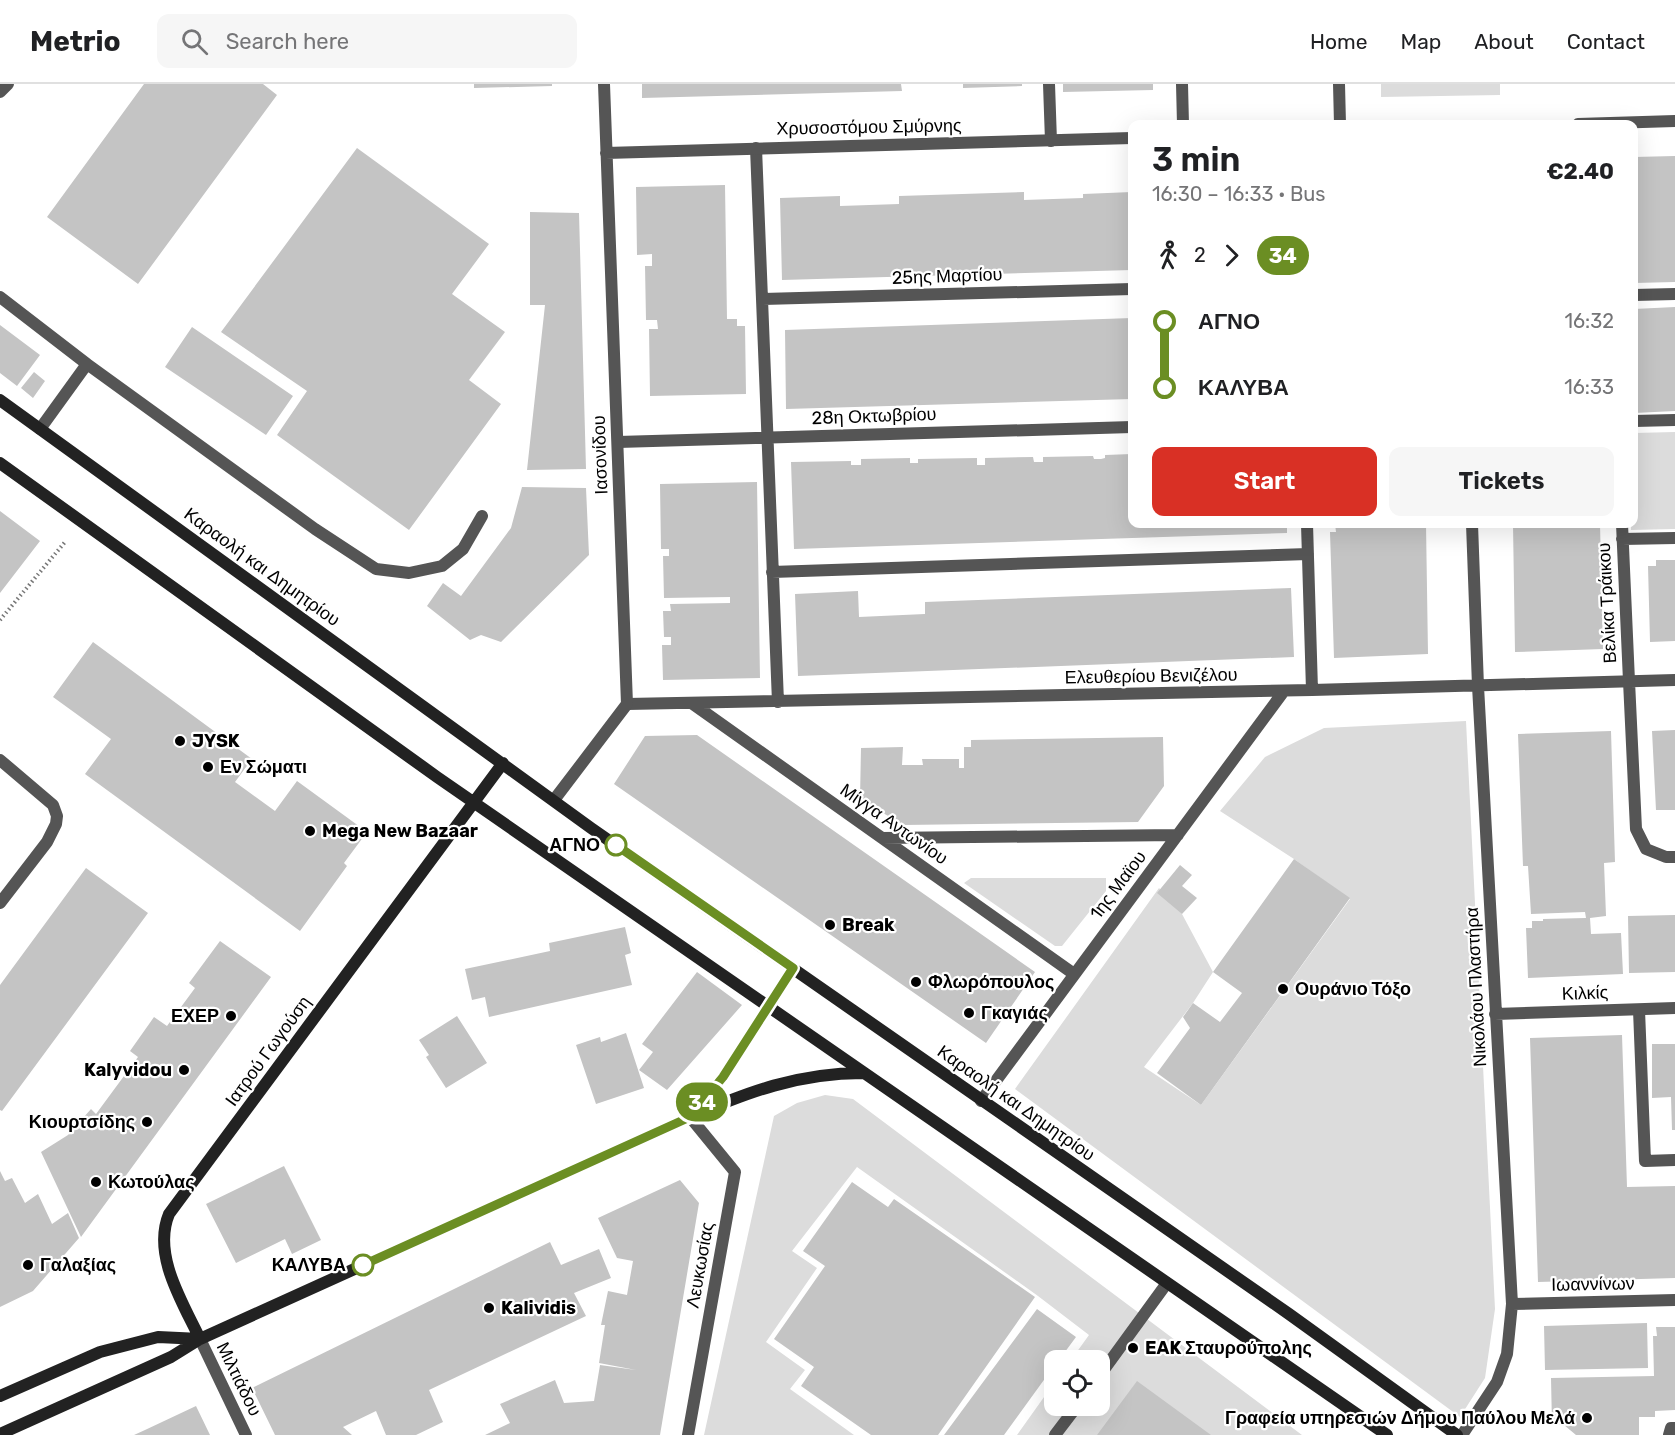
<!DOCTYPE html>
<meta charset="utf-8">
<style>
:root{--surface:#fff;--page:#f6f6f6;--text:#202124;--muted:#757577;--line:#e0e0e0;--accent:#d93025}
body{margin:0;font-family:Rubik,sans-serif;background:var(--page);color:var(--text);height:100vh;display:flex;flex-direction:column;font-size:22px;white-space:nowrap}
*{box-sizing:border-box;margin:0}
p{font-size:20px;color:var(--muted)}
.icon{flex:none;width:33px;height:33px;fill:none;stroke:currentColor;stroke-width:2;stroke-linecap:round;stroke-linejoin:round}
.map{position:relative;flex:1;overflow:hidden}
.side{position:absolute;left:1128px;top:36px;width:510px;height:408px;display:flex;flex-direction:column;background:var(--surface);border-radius:12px;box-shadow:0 6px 24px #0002}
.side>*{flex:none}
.badge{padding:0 12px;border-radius:20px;font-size:21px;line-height:39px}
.fabs{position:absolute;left:1044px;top:1266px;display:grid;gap:12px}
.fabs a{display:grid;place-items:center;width:66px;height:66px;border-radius:12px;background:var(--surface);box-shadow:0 6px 24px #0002;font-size:30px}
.map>.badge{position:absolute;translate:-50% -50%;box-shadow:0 0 0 3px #fff}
.legs{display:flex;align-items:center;gap:9px;height:66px;padding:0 24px;font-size:20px}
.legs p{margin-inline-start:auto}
.summary{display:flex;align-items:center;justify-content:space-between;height:102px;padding:0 24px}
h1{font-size:33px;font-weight:600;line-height:45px}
.cta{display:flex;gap:12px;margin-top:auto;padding:12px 24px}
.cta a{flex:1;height:69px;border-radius:12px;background:var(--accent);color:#fff;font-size:24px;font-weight:600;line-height:69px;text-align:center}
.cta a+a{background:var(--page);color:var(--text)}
ul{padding:0 24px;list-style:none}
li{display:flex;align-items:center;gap:21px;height:66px;font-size:22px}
li i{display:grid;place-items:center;width:9px;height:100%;margin:0 8px;background:currentColor}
li i::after{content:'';width:15px;height:15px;margin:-8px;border:4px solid;border-radius:50%;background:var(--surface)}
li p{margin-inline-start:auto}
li:first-child i{background:linear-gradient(#0000 50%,currentColor 0)}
li:last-child i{background:linear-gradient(currentColor 50%,#0000 0)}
header{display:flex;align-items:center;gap:36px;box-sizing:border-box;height:84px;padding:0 30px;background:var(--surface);border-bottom:2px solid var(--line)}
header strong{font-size:28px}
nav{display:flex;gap:33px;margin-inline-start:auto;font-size:21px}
.search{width:420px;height:54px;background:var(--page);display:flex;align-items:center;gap:15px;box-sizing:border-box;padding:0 21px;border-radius:12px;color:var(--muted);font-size:22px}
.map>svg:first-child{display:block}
</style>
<header>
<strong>Metrio</strong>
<div class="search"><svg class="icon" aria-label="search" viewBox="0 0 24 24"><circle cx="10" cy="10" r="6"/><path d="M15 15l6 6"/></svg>Search here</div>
<nav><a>Home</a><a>Map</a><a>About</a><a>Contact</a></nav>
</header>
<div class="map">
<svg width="1675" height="1351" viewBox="0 0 1675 1351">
<rect width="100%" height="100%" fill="#fff"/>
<!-- green -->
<path fill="#dcdcdc" d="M 1381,0 L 1500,0 L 1500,11 L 1381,13 Z
M 1675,348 L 1675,445 L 1631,446 L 1631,440 L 1634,440 L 1634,349 Z
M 1466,637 L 1495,1225 L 1485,1294 L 1460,1333 L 1015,1005 L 1159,804 L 1182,830 L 1213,888 L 1193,919 L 1144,983 L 1201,1021 L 1350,815 L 1294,775 L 1220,727 L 1265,673 L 1324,644 Z
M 971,794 L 1106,794 L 1106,807 L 1062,862 L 1055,862 L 964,799 Z
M 825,1011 L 853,1015 L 1302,1351 L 1017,1351 L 1054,1299 L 1054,1322 L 1100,1322 L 1100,1276 L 1071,1276 L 1089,1251 L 1038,1212 L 857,1083 L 792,1167 L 817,1184 L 766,1258 L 805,1286 L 790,1305 L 854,1351 L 704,1351 L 774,1032 L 797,1019 Z"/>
<!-- building -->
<path fill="#c4c4c4" d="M 144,0 L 263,0 L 277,11 L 138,200 L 47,133 Z
M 474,0 L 552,0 L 552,2 L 474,4 Z
M 642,0 L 901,0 L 902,7 L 642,14 Z
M 963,0 L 1022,0 L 1022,2 L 963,4 Z
M 1063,0 L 1153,0 L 1153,6 L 1063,8 Z
M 357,64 L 489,160 L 452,210 L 505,248 L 469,296 L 501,320 L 409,446 L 277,351 L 307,307 L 221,248 Z
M 1675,72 L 1675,198 L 1634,199 L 1634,73 Z
M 725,101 L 727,235 L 737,235 L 737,242 L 745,242 L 746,310 L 650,312 L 649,245 L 658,245 L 657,236 L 646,236 L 645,182 L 652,182 L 652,170 L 637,171 L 636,103 Z
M 1024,108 L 1024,116 L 1083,114 L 1083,110 L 1132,108 L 1132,186 L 782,196 L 780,114 L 840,112 L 840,122 L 899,120 L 899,112 Z
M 530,128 L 579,129 L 586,385 L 527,386 L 545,221 L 530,221 Z
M 1675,223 L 1675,327 L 1634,329 L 1634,225 Z
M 1132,234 L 1132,315 L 786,325 L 785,246 Z
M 0,241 L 40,271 L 17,302 L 0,289 Z
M 192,243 L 293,312 L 266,351 L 165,283 Z
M 34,288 L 45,297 L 33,314 L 21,304 Z
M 1132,370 L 1132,440 L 1287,440 L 1287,449 L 794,465 L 791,378 L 851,377 L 851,381 L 861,381 L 861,375 L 910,374 L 910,379 L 918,379 L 918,375 L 977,374 L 977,381 L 985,381 L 985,374 L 1033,373 L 1034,378 L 1043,378 L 1043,373 L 1093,372 L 1094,375 L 1101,375 L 1105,374 L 1105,371 Z
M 757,398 L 760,594 L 663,596 L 662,561 L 671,561 L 671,553 L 664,553 L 663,527 L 671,527 L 670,520 L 730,519 L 730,513 L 664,514 L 663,472 L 669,472 L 669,465 L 661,465 L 660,400 Z
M 522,403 L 586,404 L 589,471 L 501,558 L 481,551 L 470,556 L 427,522 L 443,499 L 461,512 L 511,444 Z
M 0,427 L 40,457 L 0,509 Z
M 1335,440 L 1426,440 L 1428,570 L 1334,574 L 1330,448 L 1336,448 Z
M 1513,440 L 1600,440 L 1603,565 L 1515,568 Z
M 1656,476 L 1675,476 L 1675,557 L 1650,558 L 1648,482 L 1656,482 Z
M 1291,504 L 1294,573 L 798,592 L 795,510 L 858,507 L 859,533 L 925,530 L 925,518 Z
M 93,558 L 252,675 L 235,698 L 275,727 L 297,697 L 367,748 L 344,779 L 347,782 L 300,847 L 85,690 L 111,655 L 53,613 Z
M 1675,646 L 1675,726 L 1656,726 L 1652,647 Z
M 1611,647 L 1615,778 L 1604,779 L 1606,832 L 1590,834 L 1591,850 L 1621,849 L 1623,890 L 1528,894 L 1526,844 L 1532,844 L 1532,837 L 1543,837 L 1543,835 L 1586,834 L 1585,828 L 1531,830 L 1528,782 L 1523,782 L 1518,650 Z
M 697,651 L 1035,888 L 986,959 L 614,700 L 645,652 Z
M 1163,653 L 1164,702 L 1138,738 L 903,741 L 860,715 L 861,664 L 903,663 L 902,681 L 923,681 L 922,675 L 959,675 L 959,684 L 964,684 L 964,663 L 971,663 L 971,656 Z
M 1294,775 L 1350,814 L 1201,1021 L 1157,989 L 1190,944 L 1183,933 L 1193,919 L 1220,938 L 1242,909 L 1213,888 Z
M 1180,781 L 1192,791 L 1182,802 L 1197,814 L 1182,830 L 1157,809 Z
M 86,784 L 148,829 L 2,1027 L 0,1026 L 0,901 Z
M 1675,831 L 1675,888 L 1629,889 L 1628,832 Z
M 625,843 L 631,869 L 625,871 L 632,901 L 489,933 L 485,913 L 472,916 L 465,885 L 550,867 L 549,859 Z
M 220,857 L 271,893 L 81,1153 L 41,1068 L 68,1051 L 91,1025 L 96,1030 L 138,973 L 130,967 L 154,933 L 167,942 L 195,904 L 189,899 Z
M 697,888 L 742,921 L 667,1006 L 639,986 L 653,968 L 642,960 Z
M 457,932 L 487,979 L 446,1004 L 426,973 L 429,971 L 419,956 Z
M 626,949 L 644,1004 L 596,1020 L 576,961 L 600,953 L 601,958 Z
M 1622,951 L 1627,1103 L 1675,1102 L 1675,1194 L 1538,1198 L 1530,954 Z
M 1652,960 L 1675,960 L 1675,1046 L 1672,1046 L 1671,1013 L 1652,1014 Z
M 284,1082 L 321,1156 L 292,1170 L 285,1155 L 236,1179 L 206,1120 Z
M 0,1087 L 5,1097 L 12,1094 L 25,1119 L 38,1110 L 52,1140 L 68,1129 L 79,1154 L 33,1207 L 0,1223 Z
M 680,1096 L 699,1119 L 660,1351 L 485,1351 L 510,1339 L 500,1320 L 555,1296 L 564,1319 L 594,1317 L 600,1281 L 636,1286 L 599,1279 L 605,1241 L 601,1241 L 608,1207 L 627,1211 L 633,1177 L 617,1174 L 598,1134 Z
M 852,1098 L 888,1123 L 894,1115 L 1035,1213 L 938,1351 L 871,1351 L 801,1302 L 814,1283 L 774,1255 L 825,1182 L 803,1167 Z
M 550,1158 L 561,1181 L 599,1165 L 611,1194 L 574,1209 L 586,1232 L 429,1306 L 443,1338 L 416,1351 L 386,1351 L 376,1327 L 343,1343 L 352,1351 L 275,1351 L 252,1304 Z
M 1037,1225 L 1076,1253 L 1059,1276 L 1054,1276 L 1054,1282 L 1004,1351 L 944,1351 Z
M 1647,1239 L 1648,1284 L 1545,1286 L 1544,1242 Z
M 1656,1243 L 1675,1243 L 1675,1326 L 1655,1327 L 1655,1333 L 1639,1333 L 1639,1351 L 1576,1351 L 1564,1341 L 1552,1341 L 1551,1294 L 1654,1292 L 1653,1252 L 1657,1252 Z
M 1137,1297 L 1211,1351 L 1097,1351 Z
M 196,1322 L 210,1351 L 134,1351 L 145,1346 Z"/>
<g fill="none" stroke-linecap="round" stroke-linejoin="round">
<!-- path -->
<path stroke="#777" stroke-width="4" stroke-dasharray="1.5 3" stroke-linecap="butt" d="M 0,536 L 65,458"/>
<!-- service -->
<path stroke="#555" stroke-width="12" d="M 0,8 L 8,0
M 0,213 L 87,280
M 40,345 L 87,280 L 315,445 L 376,485 L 409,489 L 442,482 L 463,465 L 482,432
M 1100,1291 L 1167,1199
M 1055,1351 L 1077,1322"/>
<!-- pedestrian -->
<path stroke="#555" stroke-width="12" d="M 1634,337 L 1675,336
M 1622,440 L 1629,597
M 1622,455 L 1675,454
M 1639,926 L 1645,1077 L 1675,1076"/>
<!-- minor -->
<path stroke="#555" stroke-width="12" d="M 1049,0 L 1051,57
M 1182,0 L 1183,40
M 1339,0 L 1340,40
M 756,64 L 778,618
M 1634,211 L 1675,210
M 763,215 L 1132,205
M 618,358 L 1132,343
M 1307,440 L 1312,606
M 772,488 L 1308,470
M 1629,597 L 1636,745 L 1646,765 L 1666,773 L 1675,773
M 627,620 L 1312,606 L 1675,596
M 693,620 L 1074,890
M 0,676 L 53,721 L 57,732 L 56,740 L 47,758 L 0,819
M 882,754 L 1178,751
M 1495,930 L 1675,924
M 981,1017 L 1284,607
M 1512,1220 L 1675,1216
M 200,1255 L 246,1351
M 688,1351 L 735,1088 L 690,1033
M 1462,1351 L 1497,1298 L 1507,1270 L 1512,1220 L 1478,602 L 1472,440
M 1669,1351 L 1671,1344 L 1675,1344"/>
<!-- tertiary -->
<path stroke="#555" stroke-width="12" d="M 1578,40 L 1675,37
M 606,69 L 1132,54
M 554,716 L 627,620 L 604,0"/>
<!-- secondary -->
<path stroke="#222" stroke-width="12" d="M 0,316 L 591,744 L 1289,1230 L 1457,1351
M 0,379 L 437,693 L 1387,1351
M 692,1030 L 723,993 L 793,884
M 200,1255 C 183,1219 152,1171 169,1130 L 503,679
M 0,1312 L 100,1268 L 158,1253 L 200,1255
M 0,1350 L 171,1273 L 200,1255 L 690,1033 C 748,1008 798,989 863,989"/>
</g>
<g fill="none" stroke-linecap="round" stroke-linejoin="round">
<defs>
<path id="line-1" d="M 363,1181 L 690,1033 L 723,993 L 793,884 L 616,761"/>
</defs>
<!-- line-1 casing -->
<use href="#line-1" stroke="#fff" stroke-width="14"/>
<!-- line-1 -->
<use href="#line-1" stroke="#6b8e23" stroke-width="9"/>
</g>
<!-- markers -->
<g fill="#000" stroke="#fff" stroke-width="2">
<circle cx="180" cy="657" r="6"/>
<circle cx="208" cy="683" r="6"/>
<circle cx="310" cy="747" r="6"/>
<circle cx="830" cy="841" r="6"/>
<circle cx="916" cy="898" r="6"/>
<circle cx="1283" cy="905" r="6"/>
<circle cx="969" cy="929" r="6"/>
<circle cx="231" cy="932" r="6"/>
<circle cx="184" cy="986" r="6"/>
<circle cx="147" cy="1038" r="6"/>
<circle cx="96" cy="1098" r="6"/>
<circle cx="28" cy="1181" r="6"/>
<circle cx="489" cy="1224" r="6"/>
<circle cx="1133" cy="1264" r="6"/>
<circle cx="1587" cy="1334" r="6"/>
</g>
<g fill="#fff" stroke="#6b8e23" stroke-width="3">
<circle cx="616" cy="761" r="10"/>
<circle cx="363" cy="1181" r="10"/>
</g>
<g text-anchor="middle" stroke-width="4.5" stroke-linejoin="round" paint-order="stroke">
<!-- street labels -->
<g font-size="18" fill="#000" stroke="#fff">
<text transform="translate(869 43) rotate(-1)" y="6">Χρυσοστόμου Σμύρνης</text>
<text transform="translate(947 192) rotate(-2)" y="6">25ης Μαρτίου</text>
<text transform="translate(874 332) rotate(-2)" y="6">28η Οκτωβρίου</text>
<text transform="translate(600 371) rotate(-92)" y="6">Ιασονίδου</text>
<text transform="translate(262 483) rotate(36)" y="6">Καραολή και Δημητρίου</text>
<text transform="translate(1607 519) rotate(-93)" y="6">Βελίκα Τράικου</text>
<text transform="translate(1151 592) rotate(-1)" y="6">Ελευθερίου Βενιζέλου</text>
<text transform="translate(894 740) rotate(35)" y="6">Μίγγα Αντωνίου</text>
<text transform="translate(1118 801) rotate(-53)" y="6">1ης Μαϊου</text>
<text transform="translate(1476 903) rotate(-93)" y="6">Νικολάου Πλαστήρα</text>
<text transform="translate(1585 909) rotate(-2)" y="6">Κιλκίς</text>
<text transform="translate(268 967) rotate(-54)" y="6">Ιατρού Γωγούση</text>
<text transform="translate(1016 1019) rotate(35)" y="6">Καραολή και Δημητρίου</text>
<text transform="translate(700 1181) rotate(-80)" y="6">Λευκωσίας</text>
<text transform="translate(1593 1200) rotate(-1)" y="6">Ιωαννίνων</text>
<text transform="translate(239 1295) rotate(64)" y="6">Μιλτιάδου</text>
</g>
<!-- poi labels -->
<g font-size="18" font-weight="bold" fill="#000" stroke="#fff" text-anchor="start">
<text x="192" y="663">JYSK</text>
<text x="220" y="689">Εν Σώματι</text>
<text x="322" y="753">Mega New Bazaar</text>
<text x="842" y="847">Break</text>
<text x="928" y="904">Φλωρόπουλος</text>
<text x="1295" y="911">Ουράνιο Τόξο</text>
<text x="981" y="935">Γκαγιάς</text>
<text x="219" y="938" text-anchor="end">ΕΧΕΡ</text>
<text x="172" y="992" text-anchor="end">Kalyvidou</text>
<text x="135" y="1044" text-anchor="end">Κιουρτσίδης</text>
<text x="108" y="1104">Κωτούλας</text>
<text x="40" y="1187">Γαλαξίας</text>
<text x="501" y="1230">Kalividis</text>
<text x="1145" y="1270">EAK Σταυρούπολης</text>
<text x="1575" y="1340" text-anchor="end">Γραφεία υπηρεσιών Δήμου Παύλου Μελά</text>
</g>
<!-- stop labels -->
<g font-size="18" font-weight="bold" fill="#000" stroke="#fff" text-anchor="end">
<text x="600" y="767">ΑΓΝΟ</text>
<text x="346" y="1187">ΚΑΛΥΒΑ</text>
</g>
</g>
</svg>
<div class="fabs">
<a><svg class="icon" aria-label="locate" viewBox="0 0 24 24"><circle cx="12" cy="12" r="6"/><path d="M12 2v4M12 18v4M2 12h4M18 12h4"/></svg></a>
</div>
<b class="badge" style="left:702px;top:1018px;background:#6b8e23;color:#fff">34</b>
<section class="side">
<div class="summary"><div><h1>3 min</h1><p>16:30 – 16:33 · Bus</p></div><b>€2.40</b></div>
<div class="legs"><svg class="icon" aria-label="walk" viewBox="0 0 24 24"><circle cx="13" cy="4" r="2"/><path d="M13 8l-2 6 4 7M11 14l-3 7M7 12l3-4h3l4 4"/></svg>2<svg class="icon" aria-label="forward" viewBox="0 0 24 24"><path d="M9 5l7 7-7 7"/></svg><b class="badge" style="background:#6b8e23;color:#fff">34</b></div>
<ul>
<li><i style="color:#6b8e23"></i><b>ΑΓΝΟ</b><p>16:32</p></li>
<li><i style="color:#6b8e23"></i><b>ΚΑΛΥΒΑ</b><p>16:33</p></li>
</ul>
<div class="cta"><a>Start</a><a>Tickets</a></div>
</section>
</div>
